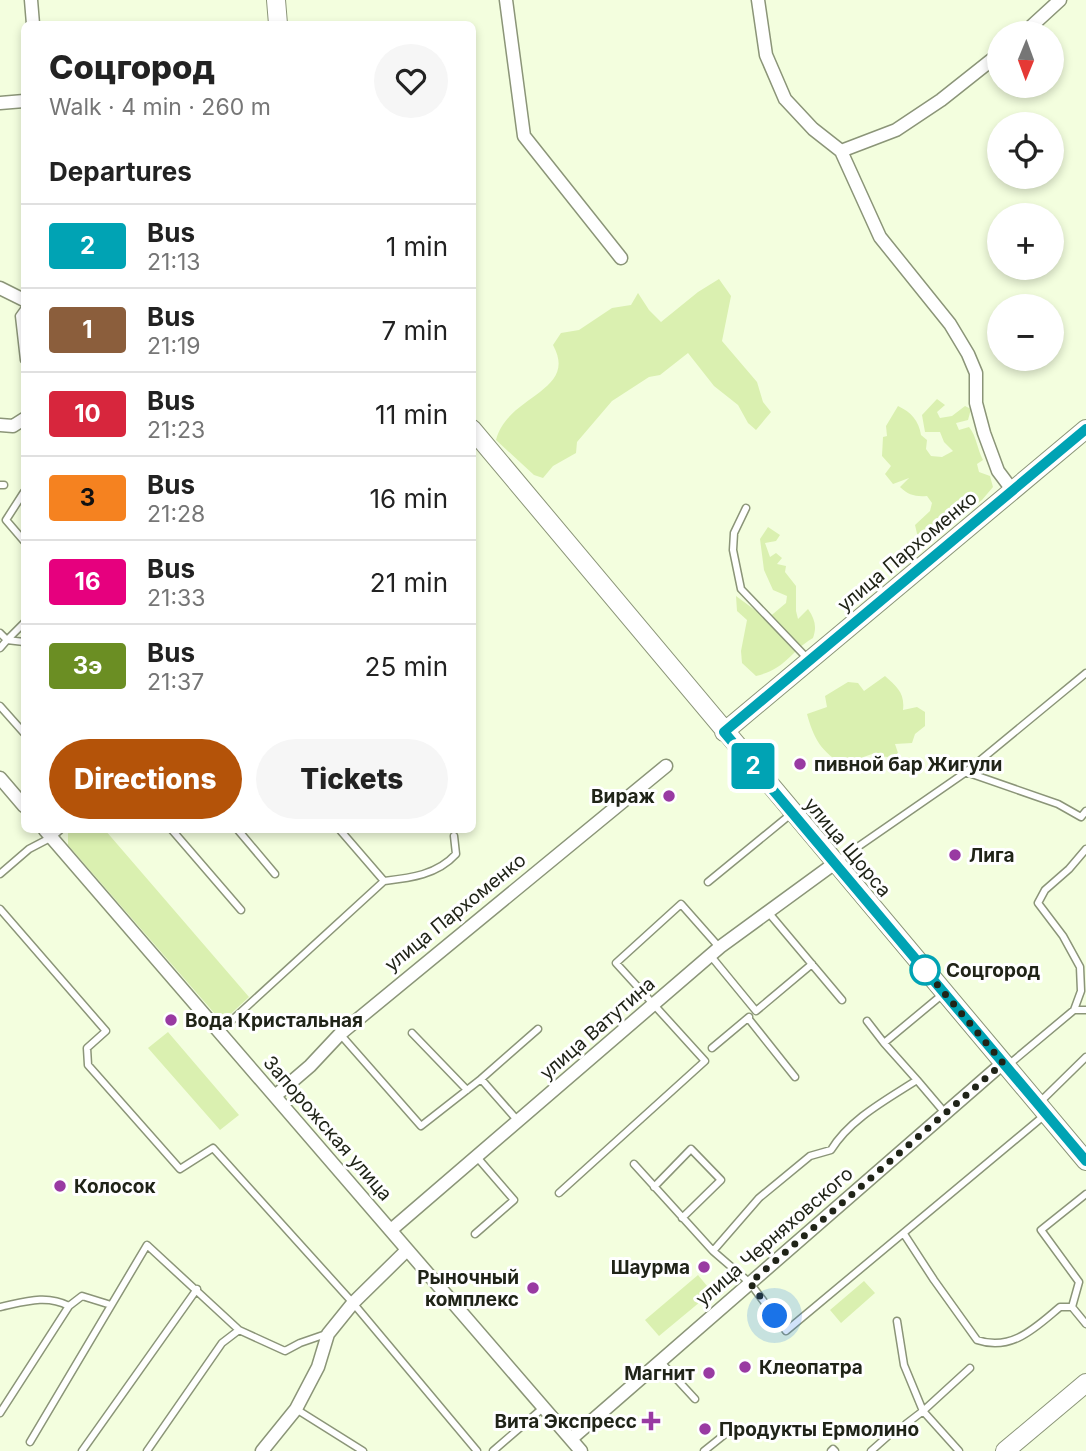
<!DOCTYPE html>
<meta charset="utf-8">
<style>
:root{--surface:#fff;--page:#f6f6f6;--text:#222;--muted:#767676;--line:#e0e0e0;--accent:#b45309}
body{margin:0;font-family:Inter,sans-serif;background:var(--page);color:var(--text);height:100vh;display:flex;flex-direction:column;font-size:26px;white-space:nowrap}
*{box-sizing:border-box;margin:0}
p{font-size:23px;color:var(--muted)}
.icon{flex:none;width:38px;height:38px;fill:none;stroke:currentColor;stroke-width:2;stroke-linecap:round;stroke-linejoin:round}
.map{position:relative;flex:1;overflow:hidden}
.side{position:absolute;left:21px;top:21px;width:455px;height:812px;display:flex;flex-direction:column;background:var(--surface);border-radius:10px;box-shadow:0 4px 10px #0003}
.side>*{flex:none}
.badge{padding:0 14px;border-radius:5px;font-size:24px;line-height:46px}
.needle{width:46px;rotate:181deg}
.buttons{position:absolute;left:987px;top:21px;display:grid;gap:14px}
.buttons a{display:grid;place-items:center;width:77px;height:77px;border-radius:50%;background:var(--surface);box-shadow:0 4px 10px #0003;font-size:35px}
.you{position:absolute;width:35px;height:35px;margin:-18px;border:5px solid #fff;border-radius:50%;background:#1a73e8;box-shadow:0 0 0 10px #1a73e833}
.map>.badge{position:absolute;translate:-50% -50%;box-shadow:0 0 0 4px #fff}
h2{padding:0 28px;font-size:26px;line-height:63px}
.round{display:grid;place-items:center;flex:none;width:74px;height:74px;border-radius:37px;background:var(--page)}
.overview{display:flex;align-items:center;justify-content:space-between;height:119px;padding:0 28px}
h1{font-size:33px;font-weight:800;line-height:52px}
.primary-button{display:flex;gap:14px;margin-top:auto;padding:14px 28px}
.primary-button a{flex:1;height:80px;border-radius:42px;background:var(--accent);color:#fff;font-size:28px;font-weight:800;line-height:80px;text-align:center}
.primary-button a+a{background:var(--page);color:var(--text)}
ul{padding:0;list-style:none}
li{display:flex;align-items:center;gap:21px;height:84px;padding:0 28px;border-top:2px solid var(--line)}
li div{flex:1}
li b{display:block;font-size:26px}
li em{font-style:normal}
li .badge{min-width:77px;font-weight:700;text-align:center}
.map>svg:first-child{display:block}
</style>
<div class="map">
<svg width="1086" height="1451" viewBox="0 0 1086 1451">
<rect width="100%" height="100%" fill="#f3fede"/>
<!-- green -->
<path fill="#daf0b0" d="M 719,279 L 731,296 L 722,341 L 757,382 L 763,402 L 771,412 L 756,430 L 748,423 L 738,405 L 714,386 L 688,353 L 660,375 L 649,377 L 612,401 L 577,442 L 576,453 L 553,466 L 543,478 L 534,475 L 496,440 C 507,395 579,392 553,345 L 561,333 L 579,330 L 612,308 L 631,305 L 638,293 L 649,310 L 661,322 L 698,292 Z
M 937,399 L 945,405 L 937,412 L 940,418 L 952,416 L 965,406 L 971,409 L 968,420 L 956,423 L 959,430 L 969,427 C 977,437 977,449 983,460 L 977,464 L 979,472 L 990,476 L 993,487 L 982,500 L 929,541 L 919,542 L 915,525 L 930,511 L 932,503 L 927,496 C 916,497 908,495 900,487 L 909,478 L 893,484 L 885,474 L 891,466 L 882,456 L 883,437 L 887,436 L 886,426 L 898,406 C 911,412 919,421 921,435 L 927,440 L 926,449 L 931,456 L 942,457 L 953,451 L 944,442 L 940,432 L 925,432 L 922,415 Z
M 768,527 L 780,535 L 776,541 L 765,543 L 770,557 L 776,553 L 782,558 L 777,564 L 786,566 L 785,572 L 796,586 L 796,611 L 798,619 L 808,609 C 815,619 817,627 813,638 C 788,653 788,668 756,676 L 742,663 L 741,651 L 747,620 L 737,611 L 736,596 L 767,619 L 786,603 L 787,596 L 773,590 L 764,570 L 760,539 Z
M 885,676 C 897,687 905,693 903,710 L 917,707 L 925,712 L 925,726 L 915,734 L 912,743 L 895,744 L 898,753 L 892,758 L 872,754 L 844,764 C 822,754 813,737 807,714 L 827,707 L 825,696 L 848,682 L 858,683 L 864,691 Z
M 68,830 L 105,830 L 249,997 L 222,1022 L 68,845 Z
M 168,1032 L 239,1115 L 220,1130 L 148,1048 Z
M 698,1275 L 712,1292 L 659,1336 L 645,1320 Z
M 864,1281 L 875,1293 L 841,1323 L 830,1310 Z"/>
<g fill="none" stroke-linecap="round" stroke-linejoin="round">
<defs>
<path id="lane" d="M 24,309 L 19,316 L 24,360
M 0,485 L 4,485
M 24,492 L 6,520 L 24,541
M 746,508 L 734,533 L 733,550 L 741,589 L 807,658
M 0,633 L 7,640 L 0,648
M 7,640 L 24,623
M 7,640 L 24,642
M 0,706 L 24,733
M 966,772 L 1058,804 L 1081,817 L 1086,811
M 172,830 L 241,910
M 238,830 L 275,874
M 340,830 L 384,881 C 410,878 437,875 456,854 L 454,836
M 836,862 L 966,772 L 1086,673
M 0,874 L 29,849 L 52,837 L 60,830
M 708,882 L 791,814
M 0,909 L 106,1031 L 87,1048 L 88,1065 L 180,1169 L 213,1148 L 353,1303 L 477,1451
M 768,912 L 842,1000
M 710,955 L 756,1011 L 812,964
M 1074,1010 L 1086,1010
M 748,1018 L 795,1077
M 867,1021 L 884,1043 L 943,994
M 219,1032 L 384,881
M 412,1033 L 467,1090
M 340,1034 L 421,1126 L 481,1079 L 538,1029
M 884,1043 L 917,1080 C 886,1100 850,1119 831,1150 L 810,1156 L 759,1198 L 713,1251 L 750,1283 L 786,1331 L 1046,1114
M 712,1048 L 749,1017
M 1007,1066 L 1074,1010 L 1081,991 L 1080,967 L 1063,936 L 1038,903 L 1045,890 L 1069,869 L 1086,849
M 481,1079 L 518,1121
M 917,1080 L 945,1113
M 1039,1103 L 1086,1057
M 634,1164 L 713,1251
M 654,1187 L 691,1149 L 721,1180 L 682,1218
M 559,1193 L 705,1061 L 616,963 L 681,904 L 719,947
M 1086,1194 L 1041,1230 L 1079,1282 L 1072,1307 L 1086,1324
M 475,1234 L 514,1200 L 476,1156
M 904,1234 L 934,1280 L 977,1340 C 1012,1352 1036,1327 1060,1307 L 1072,1307
M 0,1307 C 24,1302 46,1294 69,1306
M 897,1321 L 904,1365 L 923,1411 L 906,1424
M 660,1361 L 695,1399
M 296,1409 L 363,1451
M 0,1413 L 69,1306 L 82,1296 L 111,1305
M 30,1442 L 147,1245 L 239,1330 L 285,1351 L 300,1343 L 326,1334
M 82,1451 L 197,1289
M 147,1451 L 222,1343 L 239,1330
M 493,1451 L 544,1407
M 704,1451 L 724,1435
M 831,1451 L 833,1449 L 835,1451
M 871,1451 L 888,1436
M 959,1451 L 923,1411 L 970,1368"/>
<path id="street" d="M 31,0 L 33,24
M 506,0 L 524,136 L 621,258
M 758,0 L 766,55 L 785,99 L 813,129 L 841,151 L 880,237 L 950,324 L 968,354 L 976,373 L 976,403 L 984,433 L 998,471 L 1013,491
M 1024,33 L 1060,0
M 0,103 L 24,101
M 841,151 L 896,130 L 941,100 L 999,54
M 0,288 L 24,300
M 0,425 L 13,426 L 24,419
M 0,778 L 24,806
M 45,830 L 581,1451
M 275,1096 L 310,1066 L 340,1034 L 666,766
M 391,1230 L 720,947 L 835,863
M 571,1439 L 1003,1063
M 262,1451 L 296,1409 L 318,1367 L 328,1334 L 353,1303 L 407,1250"/>
<path id="secondary" d="M 276,0 L 278,24
M 472,429 L 1086,1161
M 724,732 L 1086,429
M 1005,1451 L 1086,1383"/>
</defs>
<!-- lane casing -->
<use href="#lane" stroke="#8b9578" stroke-width="9"/>
<!-- street casing -->
<use href="#street" stroke="#8b9578" stroke-width="15"/>
<!-- secondary casing -->
<use href="#secondary" stroke="#8b9578" stroke-width="20"/>
<!-- lane -->
<use href="#lane" stroke="#fff" stroke-width="6"/>
<!-- street -->
<use href="#street" stroke="#fff" stroke-width="12"/>
<!-- secondary -->
<use href="#secondary" stroke="#fff" stroke-width="18"/>
</g>
<g fill="none" stroke-linecap="round" stroke-linejoin="round">
<defs>
<path id="line" d="M 1086,429 L 724,732 L 1086,1161"/>
</defs>
<!-- line casing -->
<use href="#line" stroke="#fff" stroke-width="16"/>
<!-- line -->
<use href="#line" stroke="#00a3b4" stroke-width="10"/>
<!-- walk -->
<path stroke="#202418" stroke-width="7" stroke-dasharray="0 12.6" d="M 775,1316 L 750,1283 L 1003,1063 L 925,970"/>
</g>
<!-- markers -->
<g fill="#993aa2" stroke="#fff" stroke-width="2.5">
<circle cx="800" cy="764" r="7"/>
<circle cx="669" cy="796" r="7"/>
<circle cx="955" cy="855" r="7"/>
<circle cx="171" cy="1020" r="7"/>
<circle cx="60" cy="1186" r="7"/>
<circle cx="704" cy="1267" r="7"/>
<circle cx="533" cy="1288" r="7"/>
<circle cx="745" cy="1367" r="7"/>
<circle cx="709" cy="1373" r="7"/>
<path d="M647.5 1410.5h7v7h7v7h-7v7h-7v-7h-7v-7h7z"/>
<circle cx="705" cy="1429" r="7"/>
</g>
<circle fill="#fff" stroke="#00a3b4" stroke-width="3.5" cx="925" cy="970" r="14"/>
<g text-anchor="middle" stroke-width="6" stroke-linejoin="round" paint-order="stroke">
<!-- street labels -->
<g font-size="19" fill="#202418" stroke="#fff">
<text transform="translate(907 551) rotate(-40)" y="7">улица Пархоменко</text>
<text transform="translate(848 847) rotate(50)" y="7">улица Щорса</text>
<text transform="translate(455 912) rotate(-39)" y="7">улица Пархоменко</text>
<text transform="translate(597 1028) rotate(-41)" y="7">улица Ватутина</text>
<text transform="translate(328 1128) rotate(49)" y="7">Запорожская улица</text>
<text transform="translate(774 1236) rotate(-41)" y="7">улица Черняховского</text>
</g>
<!-- poi labels -->
<g font-size="19" font-weight="bold" fill="#202418" stroke="#fff" text-anchor="start">
<text x="814" y="771">пивной бар Жигули</text>
<text x="655" y="803" text-anchor="end">Вираж</text>
<text x="969" y="862">Лига</text>
<text x="185" y="1027">Вода Кристальная</text>
<text x="74" y="1193">Колосок</text>
<text x="690" y="1274" text-anchor="end">Шаурма</text>
<text x="519" y="1284" text-anchor="end">Рыночный<tspan x="519" dy="22">комплекс</tspan></text>
<text x="759" y="1374">Клеопатра</text>
<text x="695" y="1380" text-anchor="end">Магнит</text>
<text x="637" y="1428" text-anchor="end">Вита Экспресс</text>
<text x="719" y="1436">Продукты Ермолино</text>
</g>
<!-- stop labels -->
<g font-size="19" font-weight="bold" fill="#202418" stroke="#fff" text-anchor="start">
<text x="946" y="977">Соцгород</text>
</g>
</g>
</svg>
<div class="buttons">
<a><svg class="needle" viewBox="-14 -14 28 28"><path d="M0-13l5 13h-10z" fill="#e53935"/><path d="M0 13l5-13h-10z" fill="#767676"/></svg></a>
<a><svg class="icon" aria-label="locate" viewBox="0 0 24 24"><circle cx="12" cy="12" r="6"/><path d="M12 2v4M12 18v4M2 12h4M18 12h4"/></svg></a>
<a>+</a>
<a>−</a>
</div>
<div class="you" style="left:775px;top:1316px"></div>
<b class="badge" style="left:753px;top:766px;background:#00a3b4;color:#fff">2</b>
<section class="side">
<div class="overview"><div><h1>Соцгород</h1><p>Walk · 4 min · 260 m</p></div><a class="round"><svg class="icon" aria-label="heart" viewBox="0 0 24 24"><path d="M12 20l-8-8c-3-5 5-10 8-4 3-6 11-1 8 4z"/></svg></a></div>
<h2>Departures</h2>
<ul>
<li><span class="badge" style="background:#00a3b4;color:#fff">2</span><div><b>Bus</b><p>21:13</p></div><em>1 min</em></li>
<li><span class="badge" style="background:#8b5e3c;color:#fff">1</span><div><b>Bus</b><p>21:19</p></div><em>7 min</em></li>
<li><span class="badge" style="background:#d7263d;color:#fff">10</span><div><b>Bus</b><p>21:23</p></div><em>11 min</em></li>
<li><span class="badge" style="background:#f58220;color:#111">3</span><div><b>Bus</b><p>21:28</p></div><em>16 min</em></li>
<li><span class="badge" style="background:#e6007e;color:#fff">16</span><div><b>Bus</b><p>21:33</p></div><em>21 min</em></li>
<li><span class="badge" style="background:#6b8e23;color:#fff">3э</span><div><b>Bus</b><p>21:37</p></div><em>25 min</em></li>
</ul>
<div class="primary-button"><a>Directions</a><a>Tickets</a></div>
</section>
</div>
